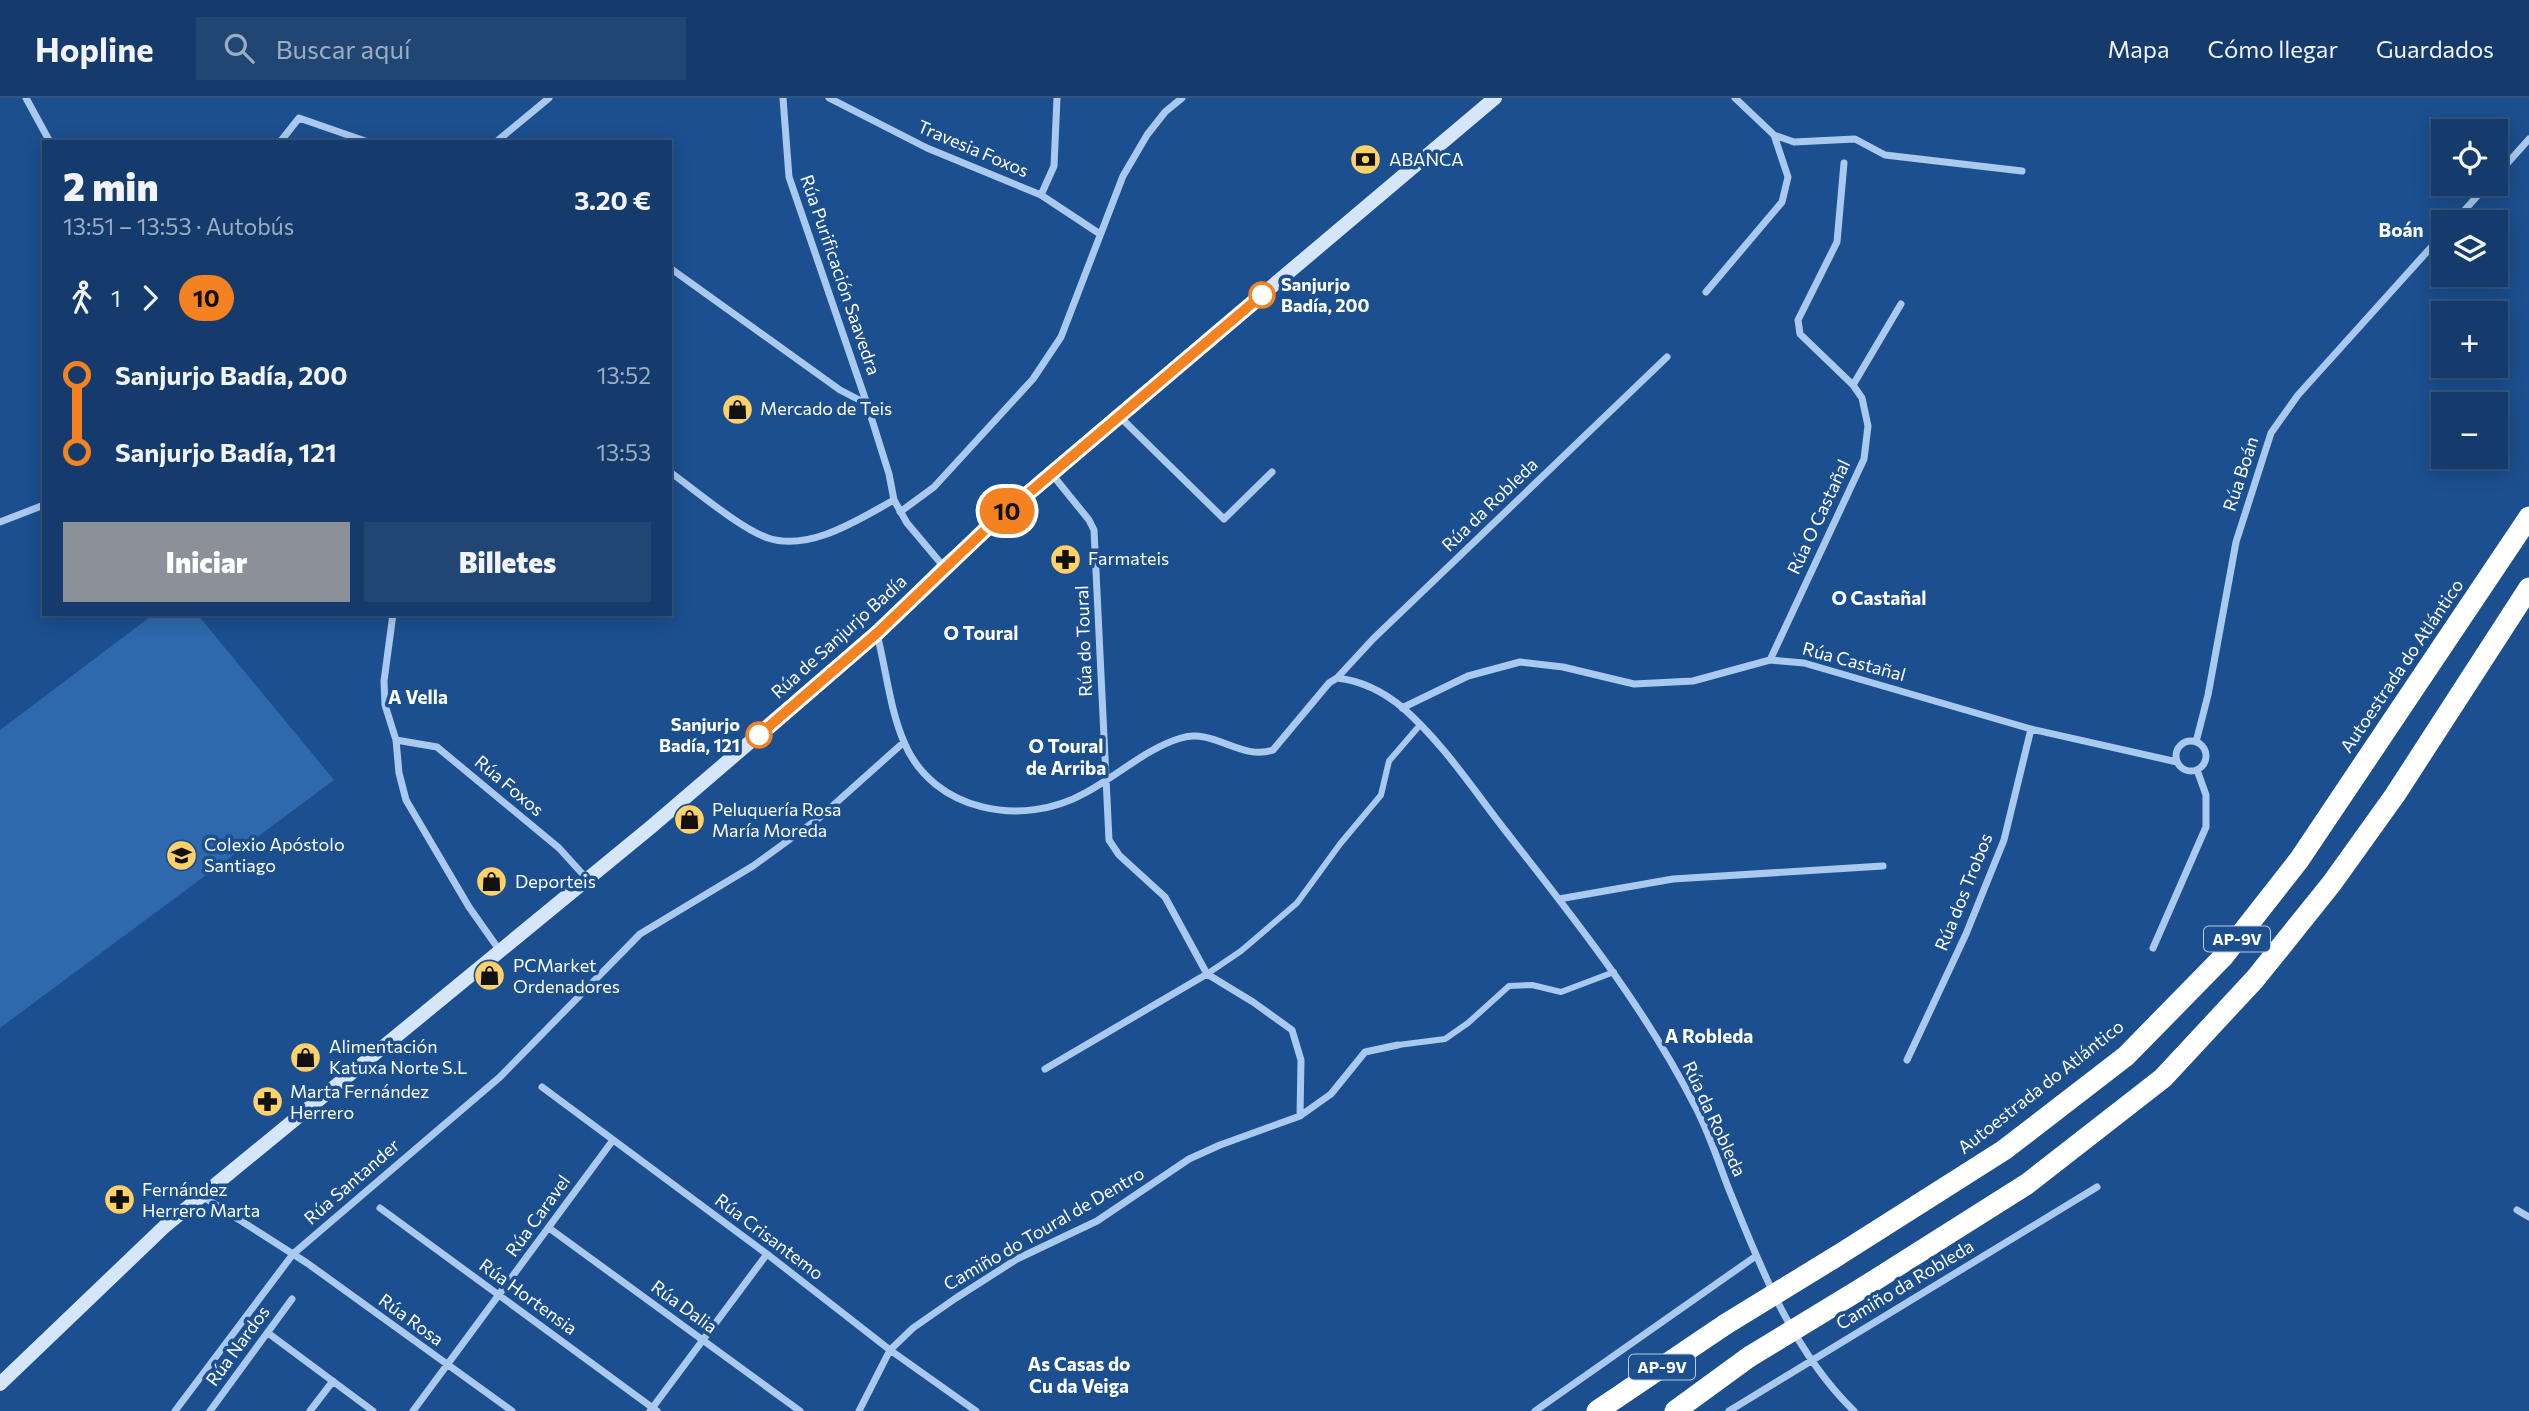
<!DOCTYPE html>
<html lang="es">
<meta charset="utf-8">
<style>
:root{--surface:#143b6b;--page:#214673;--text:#f1f3f6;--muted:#9dadc1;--line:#33557e;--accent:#8c9099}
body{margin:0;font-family:Commissioner,sans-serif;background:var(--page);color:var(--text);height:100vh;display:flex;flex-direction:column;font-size:26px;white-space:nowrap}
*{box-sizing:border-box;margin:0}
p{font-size:23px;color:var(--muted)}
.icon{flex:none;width:38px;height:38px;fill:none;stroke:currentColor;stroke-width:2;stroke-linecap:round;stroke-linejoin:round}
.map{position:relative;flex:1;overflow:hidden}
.drawer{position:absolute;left:42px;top:42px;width:630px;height:476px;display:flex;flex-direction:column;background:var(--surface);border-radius:0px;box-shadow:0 4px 18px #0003,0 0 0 2px var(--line)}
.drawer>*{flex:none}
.badge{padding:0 14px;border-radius:23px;font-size:24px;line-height:46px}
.tools{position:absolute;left:2431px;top:21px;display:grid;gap:14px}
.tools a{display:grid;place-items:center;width:77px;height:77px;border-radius:0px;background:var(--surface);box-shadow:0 4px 18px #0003,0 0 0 2px var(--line);font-size:35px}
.map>.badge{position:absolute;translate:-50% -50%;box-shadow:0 0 0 4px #fff}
.legs{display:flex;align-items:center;gap:10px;height:77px;padding:0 21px;font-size:23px}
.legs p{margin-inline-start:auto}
.headline{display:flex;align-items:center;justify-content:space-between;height:119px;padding:0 21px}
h1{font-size:38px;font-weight:800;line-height:52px}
.cta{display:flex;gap:14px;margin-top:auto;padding:14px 21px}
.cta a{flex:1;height:80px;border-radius:0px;background:var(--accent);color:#fff;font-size:28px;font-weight:800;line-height:80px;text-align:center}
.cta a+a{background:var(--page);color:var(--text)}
ul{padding:0 21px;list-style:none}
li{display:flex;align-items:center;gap:24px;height:77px;font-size:26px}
li i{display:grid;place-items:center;width:10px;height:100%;margin:0 9px;background:currentColor}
li i::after{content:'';width:18px;height:18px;margin:-9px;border:5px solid;border-radius:50%;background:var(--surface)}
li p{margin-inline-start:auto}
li:first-child i{background:linear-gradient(#0000 50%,currentColor 0)}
li:last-child i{background:linear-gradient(currentColor 50%,#0000 0)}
header{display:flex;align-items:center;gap:42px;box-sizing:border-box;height:98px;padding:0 35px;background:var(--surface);border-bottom:2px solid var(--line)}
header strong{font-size:33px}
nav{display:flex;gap:38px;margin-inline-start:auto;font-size:24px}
.search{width:490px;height:63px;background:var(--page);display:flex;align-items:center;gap:18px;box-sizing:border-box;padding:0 24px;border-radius:0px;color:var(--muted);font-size:26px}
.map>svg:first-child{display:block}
</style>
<header>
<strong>Hopline</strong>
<div class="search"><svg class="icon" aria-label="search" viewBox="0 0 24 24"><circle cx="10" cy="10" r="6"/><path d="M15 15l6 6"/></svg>Buscar aquí</div>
<nav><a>Mapa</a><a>Cómo llegar</a><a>Guardados</a></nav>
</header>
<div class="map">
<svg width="2529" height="1313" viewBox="0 0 2529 1313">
<rect width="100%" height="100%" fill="#1b4f8f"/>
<!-- pitch -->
<path fill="#2e69ad" d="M 154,516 L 197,516 L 334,682 L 0,930 L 0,632 Z"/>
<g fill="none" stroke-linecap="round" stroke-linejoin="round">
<!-- pedestrian -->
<path stroke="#a9c9ee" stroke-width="6" d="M 1207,876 L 1241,853 L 1297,805 L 1340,746 L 1381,697 L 1389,663 L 1420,627
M 1398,947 L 1445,941 L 1468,925 L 1509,888 L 1532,887 L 1561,894 L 1614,874"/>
<!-- minor -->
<path stroke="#a9c9ee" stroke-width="7" d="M 26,0 L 50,44
M 783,0 L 789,79 L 867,306 L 889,376 L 894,402 L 907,425 L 944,469
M 829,0 L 927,50 L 1041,97 L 1100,136
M 1735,0 L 1774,37 L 1794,44 L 1855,41 L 1885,57 L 2022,73
M 280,44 L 299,20 L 368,44
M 496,44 L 549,0
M 2496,78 L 2529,41
M 1041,97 L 1054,68 L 1057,0
M 2454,124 L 2488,86
M 670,170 L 840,292 L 867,306
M 1706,194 L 1782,104 L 1788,79 L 1774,37
M 1853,287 L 1901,206
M 1120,319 L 1224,421 L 1272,374
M 670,374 C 695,392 741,431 768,440 C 810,454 859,421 894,402
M 1051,375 L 1089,422 L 1094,432 L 1109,742 L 1119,757 L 1165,799 L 1207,876 L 1253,904 L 1292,932 L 1301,962 L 1300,1018
M 900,414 L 934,389 L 1033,281 L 1061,239 L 1123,78 L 1147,37 L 1165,14 L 1182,0
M 0,424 L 44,407
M 393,516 L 384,583 L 385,607 L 396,642 L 399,675 L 406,702 L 469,809 L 500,853
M 877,536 C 886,571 890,612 904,644 C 933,714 1023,730 1085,695 C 1117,678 1147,650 1181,640 C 1214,630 1241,663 1273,652 L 1329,585 L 1337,580 C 1363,583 1384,594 1403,610 C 1444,646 1475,694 1508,736 C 1577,824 1646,911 1696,1010 C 1709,1035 1718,1063 1728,1089 C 1760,1168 1792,1253 1854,1313
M 1770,562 L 1864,361 L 1868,328 L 1862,300 L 1853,287 L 1800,236 L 1798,222 L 1837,144 L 1844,65
M 1337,580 L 1373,541 L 1667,259
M 1402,610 L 1468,578 L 1520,564 L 1563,569 L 1634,586 L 1693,583 L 1770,562 L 1804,565 L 2031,631 L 2177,664
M 396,642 L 437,649 L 559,750 L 588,782
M2176 658a15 15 0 1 1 30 0a15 15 0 1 1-30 0Z
M 2196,644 L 2208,597 L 2236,444 L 2271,335 L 2298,297 L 2443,136
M 1559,801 L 1673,781 L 1883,768
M 2153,850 L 2206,729 L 2206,697 L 2197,672
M 1907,962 L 1966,836 L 2004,742 L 2031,631
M 1045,971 L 1207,876
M 542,989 L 767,1156 L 890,1252 L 976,1313
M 202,1098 L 307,1165 L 512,1313
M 380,1110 L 657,1313
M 2517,1112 L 2529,1119
M 549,1130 L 800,1313
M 268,1235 L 373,1313
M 175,1313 L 293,1156 L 500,979 L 640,836 L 753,768 L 819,720 L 904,644
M 210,1313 L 292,1201
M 310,1313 L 333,1283
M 413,1313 L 613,1042
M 650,1313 L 767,1156
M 859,1313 L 890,1252 L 913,1230 L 956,1200 L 1017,1161 L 1097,1123 L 1189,1061 L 1220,1047 L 1300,1018 L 1331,996 L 1365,954 L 1398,947
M 1535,1313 L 1756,1158
M 1729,1313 L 2097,1089"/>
<!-- secondary -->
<path stroke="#d6e6fa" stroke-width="14" d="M 0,1286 L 165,1128 L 651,729 L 877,535 L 944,469 L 1051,375 L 1495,0"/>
<!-- motorway -->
<path stroke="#fff" stroke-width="21" d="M 1837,1158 L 2004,1052 L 2126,958 L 2223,859 L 2299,762 L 2529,419
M 1864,1189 L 2027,1086 L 2163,980 L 2255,881 L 2332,785 L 2395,697 L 2529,490
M 1597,1313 L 1726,1226
M 1675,1313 L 1749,1259"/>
<!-- motorway-bridge -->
<path stroke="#fff" stroke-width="21" d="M 1726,1226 L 1837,1158
M 1749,1259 L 1864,1189"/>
</g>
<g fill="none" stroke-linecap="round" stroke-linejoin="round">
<defs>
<path id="line-1" d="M 759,637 L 877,535 L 985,432 L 1262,197"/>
</defs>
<!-- line-1 casing -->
<use href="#line-1" stroke="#fff" stroke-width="16"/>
<!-- line-1 -->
<use href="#line-1" stroke="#f58220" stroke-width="10"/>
</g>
<!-- icons -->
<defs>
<symbol id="bank-disc" viewBox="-11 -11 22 22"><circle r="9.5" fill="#ffd166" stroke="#1b4f8f"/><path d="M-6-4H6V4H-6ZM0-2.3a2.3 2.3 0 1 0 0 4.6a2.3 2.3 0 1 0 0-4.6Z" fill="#111"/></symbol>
<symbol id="shop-disc" viewBox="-11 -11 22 22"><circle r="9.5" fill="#ffd166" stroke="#1b4f8f"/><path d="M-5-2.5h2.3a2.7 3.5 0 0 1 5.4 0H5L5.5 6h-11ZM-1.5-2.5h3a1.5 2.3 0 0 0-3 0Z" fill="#111"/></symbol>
<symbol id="pharmacy-disc" viewBox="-11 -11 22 22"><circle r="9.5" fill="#ffd166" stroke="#1b4f8f"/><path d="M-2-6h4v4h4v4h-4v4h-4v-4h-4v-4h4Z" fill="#111"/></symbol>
<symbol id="school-disc" viewBox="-11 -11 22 22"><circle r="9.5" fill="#ffd166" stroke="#1b4f8f"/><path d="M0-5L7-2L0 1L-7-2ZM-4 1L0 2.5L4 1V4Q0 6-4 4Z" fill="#111"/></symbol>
</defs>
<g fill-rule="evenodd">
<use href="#bank-disc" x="1348" y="44" width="35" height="35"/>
<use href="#shop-disc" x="720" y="294" width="35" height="35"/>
<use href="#pharmacy-disc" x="1048" y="444" width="35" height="35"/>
<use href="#shop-disc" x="672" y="704" width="35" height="35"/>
<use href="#school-disc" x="164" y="740" width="35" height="35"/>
<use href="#shop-disc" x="474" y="766" width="35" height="35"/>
<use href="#shop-disc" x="472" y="860" width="35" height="35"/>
<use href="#shop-disc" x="288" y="942" width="35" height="35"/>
<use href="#pharmacy-disc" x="250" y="986" width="35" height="35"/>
<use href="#pharmacy-disc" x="102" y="1084" width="35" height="35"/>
</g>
<!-- markers -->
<g fill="#fff" stroke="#f58220" stroke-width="3.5">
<circle cx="1262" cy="197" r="12"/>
<circle cx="759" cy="637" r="12"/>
</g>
<g text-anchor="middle" stroke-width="7" stroke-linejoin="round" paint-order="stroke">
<!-- shield labels -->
<g fill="#1b4f8f" stroke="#bbcadd" stroke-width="2">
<rect x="2204" y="828.5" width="66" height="25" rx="5"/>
<rect x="1629" y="1256.5" width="66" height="25" rx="5"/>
</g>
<g font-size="16" font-weight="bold" fill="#fff">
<text x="2237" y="847">AP-9V</text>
<text x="1662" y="1275">AP-9V</text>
</g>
<!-- street labels -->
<g font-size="18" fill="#fff" stroke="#1b4f8f">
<text transform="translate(973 51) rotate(23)" y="6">Travesia Foxos</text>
<text transform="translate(840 177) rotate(71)" y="6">Rúa Purificación Saavedra</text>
<text transform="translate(2241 376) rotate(-72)" y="6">Rúa Boán</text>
<text transform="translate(1490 407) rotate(-44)" y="6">Rúa da Robleda</text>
<text transform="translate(1819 419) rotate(-65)" y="6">Rúa O Castañal</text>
<text transform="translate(839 539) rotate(-42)" y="6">Rúa de Sanjurjo Badía</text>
<text transform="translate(1084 543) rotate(-92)" y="6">Rúa do Toural</text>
<text transform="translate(1854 564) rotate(15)" y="6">Rúa Castañal</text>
<text transform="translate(2402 568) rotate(-56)" y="6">Autoestrada do Atlántico</text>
<text transform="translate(509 688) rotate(40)" y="6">Rúa Foxos</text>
<text transform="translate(1964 794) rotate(-68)" y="6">Rúa dos Trobos</text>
<text transform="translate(2041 989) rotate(-38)" y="6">Autoestrada do Atlántico</text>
<text transform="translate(1714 1021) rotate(65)" y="6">Rúa da Robleda</text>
<text transform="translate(352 1084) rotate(-41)" y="6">Rúa Santander</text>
<text transform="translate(538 1118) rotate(-54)" y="6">Rúa Caravel</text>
<text transform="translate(1044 1131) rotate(-30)" y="6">Camiño do Toural de Dentro</text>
<text transform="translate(769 1139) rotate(37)" y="6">Rúa Crisantemo</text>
<text transform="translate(1905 1187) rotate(-31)" y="6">Camiño da Robleda</text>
<text transform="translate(528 1199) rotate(36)" y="6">Rúa Hortensia</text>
<text transform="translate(684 1209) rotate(36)" y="6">Rúa Dalia</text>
<text transform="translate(411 1222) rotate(36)" y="6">Rúa Rosa</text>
<text transform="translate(238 1248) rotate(-54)" y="6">Rúa Nardos</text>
</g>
<!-- poi labels -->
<g font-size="18" fill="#fff" stroke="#1b4f8f" text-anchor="start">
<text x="1389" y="68">ABANCA</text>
<text x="760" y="317">Mercado de Teis</text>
<text x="1088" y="467">Farmateis</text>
<text x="712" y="718">Peluquería Rosa<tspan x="712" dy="21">María Moreda</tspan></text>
<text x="204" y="753">Colexio Apóstolo<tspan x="204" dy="21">Santiago</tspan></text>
<text x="515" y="790">Deporteis</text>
<text x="513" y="874">PCMarket<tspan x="513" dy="21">Ordenadores</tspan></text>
<text x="329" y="955">Alimentación<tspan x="329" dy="21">Katuxa Norte S.L</tspan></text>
<text x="290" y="1000">Marta Fernández<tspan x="290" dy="21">Herrero</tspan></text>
<text x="142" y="1098">Fernández<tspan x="142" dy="21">Herrero Marta</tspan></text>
</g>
<!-- stop labels -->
<g font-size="18" font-weight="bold" fill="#fff" stroke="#1b4f8f" text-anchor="start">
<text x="1281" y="193">Sanjurjo<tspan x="1281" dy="21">Badía, 200</tspan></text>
<text x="740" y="633" text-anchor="end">Sanjurjo<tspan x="740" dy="21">Badía, 121</tspan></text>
</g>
<!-- neighbourhood labels -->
<g font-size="19" font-weight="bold" fill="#fff" stroke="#1b4f8f">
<text x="2401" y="139">Boán</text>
<text x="1879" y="507">O Castañal</text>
<text x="981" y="542">O Toural</text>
<text x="418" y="606">A Vella</text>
<text x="1066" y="655">O Toural<tspan x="1066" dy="22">de Arriba</tspan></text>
<text x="1709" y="945">A Robleda</text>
<text x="1079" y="1273">As Casas do<tspan x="1079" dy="22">Cu da Veiga</tspan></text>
</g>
</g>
</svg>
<div class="tools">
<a><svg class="icon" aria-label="locate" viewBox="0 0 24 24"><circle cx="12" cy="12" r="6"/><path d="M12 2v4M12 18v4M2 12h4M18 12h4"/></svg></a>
<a><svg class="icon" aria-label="layers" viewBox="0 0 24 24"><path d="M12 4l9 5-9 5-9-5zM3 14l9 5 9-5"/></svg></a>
<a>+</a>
<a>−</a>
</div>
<b class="badge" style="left:1007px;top:413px;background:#f58220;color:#111">10</b>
<section class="drawer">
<div class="headline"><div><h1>2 min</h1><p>13:51 – 13:53 · Autobús</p></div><b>3.20 €</b></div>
<div class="legs"><svg class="icon" aria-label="walk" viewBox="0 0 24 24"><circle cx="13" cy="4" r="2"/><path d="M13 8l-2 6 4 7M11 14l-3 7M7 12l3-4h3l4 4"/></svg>1<svg class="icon" aria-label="forward" viewBox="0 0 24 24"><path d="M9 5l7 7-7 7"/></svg><b class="badge" style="background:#f58220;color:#111">10</b></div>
<ul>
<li><i style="color:#f58220"></i><b>Sanjurjo Badía, 200</b><p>13:52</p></li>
<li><i style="color:#f58220"></i><b>Sanjurjo Badía, 121</b><p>13:53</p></li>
</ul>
<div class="cta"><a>Iniciar</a><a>Billetes</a></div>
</section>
</div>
